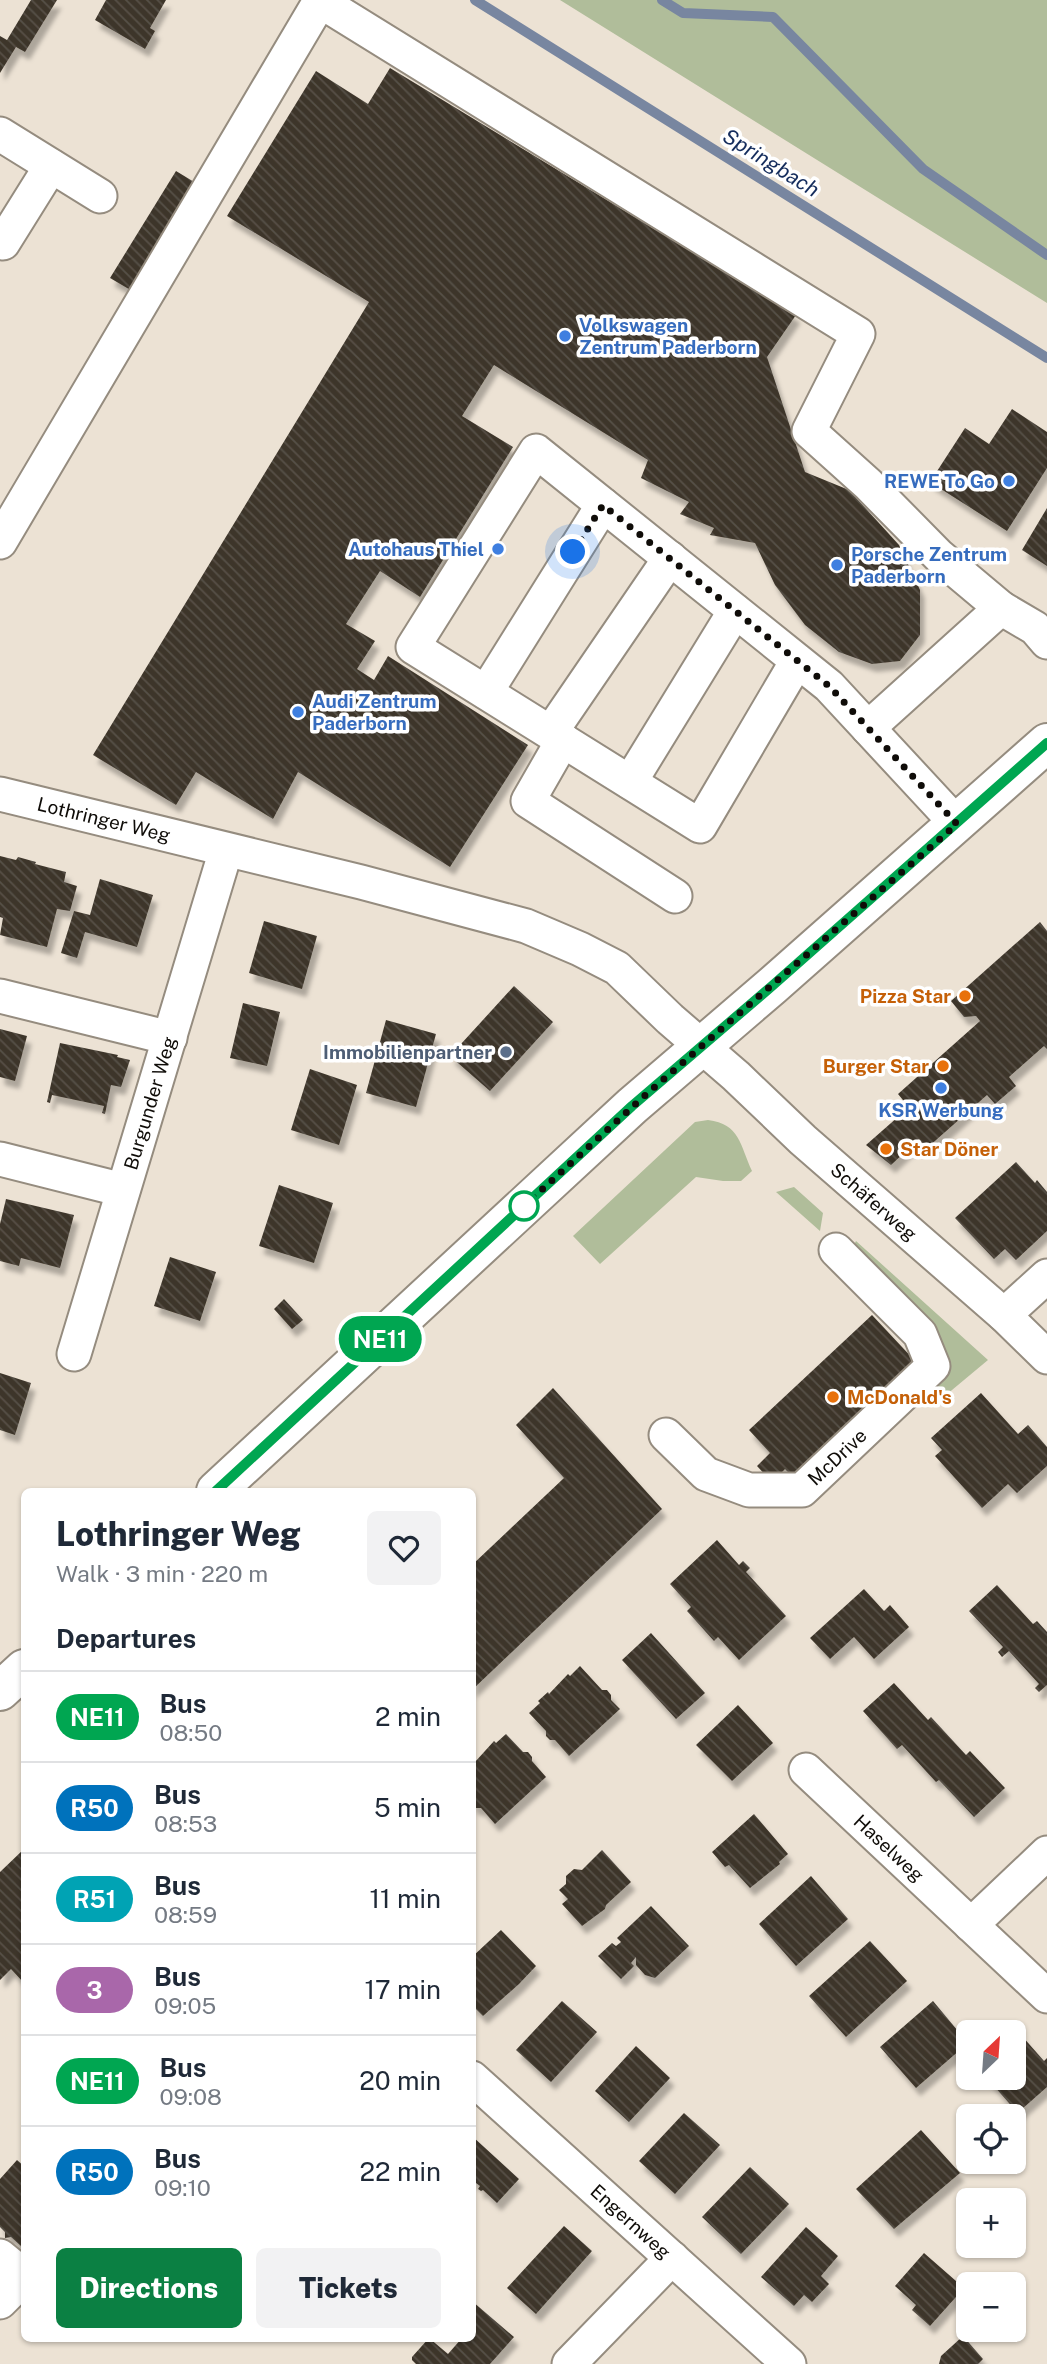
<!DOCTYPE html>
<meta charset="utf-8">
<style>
:root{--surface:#fff;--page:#f2f2f3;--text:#1f2937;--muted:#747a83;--line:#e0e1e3;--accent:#0b8043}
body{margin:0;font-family:"Public Sans",sans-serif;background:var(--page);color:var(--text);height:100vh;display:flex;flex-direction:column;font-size:26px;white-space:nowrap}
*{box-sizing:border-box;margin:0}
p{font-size:23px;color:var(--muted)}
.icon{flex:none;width:38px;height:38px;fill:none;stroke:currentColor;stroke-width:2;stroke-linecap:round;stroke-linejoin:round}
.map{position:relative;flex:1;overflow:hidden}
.panel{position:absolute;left:21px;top:1488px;width:455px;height:854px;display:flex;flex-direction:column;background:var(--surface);border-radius:10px;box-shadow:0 2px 5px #0004}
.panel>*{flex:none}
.badge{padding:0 14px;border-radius:23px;font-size:24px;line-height:46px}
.needle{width:46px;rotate:25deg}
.controls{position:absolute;left:956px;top:2020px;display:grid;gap:14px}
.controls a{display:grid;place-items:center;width:70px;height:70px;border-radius:10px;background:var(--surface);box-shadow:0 2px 5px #0004;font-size:35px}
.you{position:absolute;width:35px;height:35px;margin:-18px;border:5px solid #fff;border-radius:50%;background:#1a73e8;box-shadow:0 0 0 10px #1a73e833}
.map>.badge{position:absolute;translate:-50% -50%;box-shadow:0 0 0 4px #fff}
h2{padding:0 35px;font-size:26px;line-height:63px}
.round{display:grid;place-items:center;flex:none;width:74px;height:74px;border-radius:10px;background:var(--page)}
.headline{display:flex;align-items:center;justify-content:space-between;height:119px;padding:0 35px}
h1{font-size:33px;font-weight:800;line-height:52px}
.button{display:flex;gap:14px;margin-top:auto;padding:14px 35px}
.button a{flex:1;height:80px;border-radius:10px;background:var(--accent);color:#fff;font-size:28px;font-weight:800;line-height:80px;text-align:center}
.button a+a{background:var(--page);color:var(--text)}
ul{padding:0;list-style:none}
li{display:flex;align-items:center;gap:21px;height:91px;padding:0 35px;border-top:2px solid var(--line)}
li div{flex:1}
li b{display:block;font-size:26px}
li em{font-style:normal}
li .badge{min-width:77px;font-weight:700;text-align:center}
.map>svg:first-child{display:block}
</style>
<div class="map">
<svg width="1047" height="2364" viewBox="0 0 1047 2364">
<defs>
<pattern id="building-back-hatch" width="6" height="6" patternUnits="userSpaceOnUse" patternTransform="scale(1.75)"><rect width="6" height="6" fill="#3e362b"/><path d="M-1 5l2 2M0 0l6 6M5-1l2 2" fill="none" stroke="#565047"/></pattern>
<filter id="shadow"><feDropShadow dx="4.5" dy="8" stdDeviation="2" flood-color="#0004"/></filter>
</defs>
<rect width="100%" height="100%" fill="#ece2d4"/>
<!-- green -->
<path fill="#b0bd9a" d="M 560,0 L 1047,0 L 1047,303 Z
M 708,1120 C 740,1124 740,1145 752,1171 L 741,1181 L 723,1181 L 696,1177 L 600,1264 L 573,1236 L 695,1122 Z
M 794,1187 L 823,1213 L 820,1231 L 776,1192 Z
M 856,1241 L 988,1360 L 940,1400 L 931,1389 L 853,1247 Z"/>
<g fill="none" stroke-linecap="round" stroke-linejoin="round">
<!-- stream -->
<path stroke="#7886a0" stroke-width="10" d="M 475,0 L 1047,358
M 662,0 L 683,13 L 773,17 L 923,169 L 1047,255"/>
</g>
<!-- building -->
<path fill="url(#building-back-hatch)" filter="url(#shadow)" d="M 31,0 L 57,0 L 25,52 L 16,47 L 0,73 L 0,36 L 7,40 Z
M 106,0 L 166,0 L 150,28 L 155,31 L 145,49 L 95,20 Z
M 390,68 L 796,315 L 767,357 L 805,472 L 849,490 L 899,545 L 920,590 L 920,635 L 900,661 L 872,664 L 839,652 L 805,625 L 775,585 L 755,543 L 710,535 L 714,528 L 680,514 L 689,502 L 641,478 L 648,460 L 494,365 L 462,416 L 513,447 L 420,597 L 380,571 L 346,624 L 375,641 L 357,669 L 374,680 L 388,656 L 528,745 L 450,867 L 298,772 L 273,819 L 196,772 L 176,805 L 93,755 L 369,302 L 227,216 L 316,71 L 368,104 Z
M 176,171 L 204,188 L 139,295 L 110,278 Z
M 1012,409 L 1047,432 L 1047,468 L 1007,531 L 930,482 L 965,428 L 989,444 Z
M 1047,508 L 1047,566 L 1022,550 Z
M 0,856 L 16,860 L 18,857 L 36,862 L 35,864 L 66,872 L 64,882 L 77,886 L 70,911 L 57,909 L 47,947 L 0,935 L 3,918 L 0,917 Z
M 100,879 L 153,895 L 137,947 L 85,932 L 77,958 L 61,953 L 74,911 L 90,915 Z
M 264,921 L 317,936 L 302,989 L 249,973 Z
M 1040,922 L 1047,931 L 1047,1049 L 1044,1046 L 1009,1077 L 1016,1086 L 995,1104 L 987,1095 L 927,1148 L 919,1139 L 891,1165 L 866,1145 L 899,1116 L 897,1114 L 907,1105 L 898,1094 L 980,1021 L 976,1016 L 964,1017 L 951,1001 Z
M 514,986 L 553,1022 L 490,1091 L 450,1056 Z
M 243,1003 L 280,1012 L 267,1066 L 230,1058 Z
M 386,1020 L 436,1034 L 416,1107 L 366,1093 Z
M 0,1029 L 27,1036 L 15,1081 L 0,1077 Z
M 60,1043 L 118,1055 L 117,1057 L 130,1060 L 121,1087 L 111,1085 L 105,1114 L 102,1113 L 104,1106 L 52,1095 L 50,1103 L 47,1102 Z
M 310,1069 L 357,1085 L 339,1145 L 291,1130 Z
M 1016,1162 L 1035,1183 L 1037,1180 L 1047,1192 L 1047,1231 L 1016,1260 L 1005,1249 L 994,1259 L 955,1218 Z
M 279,1185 L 333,1203 L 314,1263 L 259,1246 Z
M 6,1199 L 74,1215 L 60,1268 L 21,1258 L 19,1266 L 0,1261 L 0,1224 Z
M 170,1257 L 216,1272 L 200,1321 L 154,1306 Z
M 284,1299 L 303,1320 L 292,1329 L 274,1309 Z
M 872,1315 L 917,1363 L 794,1478 L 785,1469 L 772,1482 L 757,1466 L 770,1453 L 749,1430 Z
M 0,1373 L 31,1383 L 15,1435 L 0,1430 Z
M 553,1388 L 662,1509 L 472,1690 L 472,1565 L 564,1478 L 516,1425 Z
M 981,1393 L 1018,1434 L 1028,1425 L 1047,1447 L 1047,1466 L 1017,1493 L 1008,1484 L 982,1508 L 935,1456 L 942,1450 L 931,1438 Z
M 717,1540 L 739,1565 L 743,1561 L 750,1568 L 746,1572 L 786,1616 L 739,1660 L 718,1637 L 714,1641 L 687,1611 L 691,1607 L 670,1584 Z
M 997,1585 L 1033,1624 L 1037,1621 L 1047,1632 L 1047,1685 L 1039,1692 L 1035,1688 L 1039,1684 L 1009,1651 L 1002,1657 L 998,1652 L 1003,1647 L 969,1611 Z
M 864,1589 L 884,1611 L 890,1605 L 909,1627 L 874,1659 L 854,1637 L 830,1659 L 810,1638 Z
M 651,1633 L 705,1693 L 676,1719 L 622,1660 Z
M 580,1666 L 602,1690 L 607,1690 L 611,1695 L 611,1700 L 620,1709 L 569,1756 L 555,1740 L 550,1740 L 546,1736 L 546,1731 L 529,1713 L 540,1703 L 538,1701 L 548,1692 L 549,1694 L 568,1674 L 570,1676 Z
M 894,1683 L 928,1720 L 931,1717 L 966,1755 L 970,1751 L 1005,1788 L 974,1817 L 939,1780 L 936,1782 L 902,1745 L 897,1749 L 863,1711 Z
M 738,1705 L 773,1743 L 732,1781 L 696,1745 Z
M 506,1734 L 523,1752 L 528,1752 L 532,1757 L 532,1761 L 546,1777 L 495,1824 L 481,1808 L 476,1808 L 472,1804 L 472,1758 L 475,1762 L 494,1741 L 496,1743 Z
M 754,1814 L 788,1854 L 779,1862 L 780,1864 L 750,1888 L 729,1865 L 725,1867 L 712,1852 Z
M 24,1849 L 24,1980 L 23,1982 L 11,1969 L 0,1980 L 0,1872 Z
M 602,1850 L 631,1882 L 606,1905 L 605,1909 L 582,1926 L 562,1904 L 568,1899 L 559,1890 L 566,1884 L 566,1876 L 574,1869 L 582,1870 Z
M 811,1876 L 848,1919 L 796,1966 L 759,1924 Z
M 651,1906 L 689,1946 L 655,1978 L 645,1975 L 636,1965 L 636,1957 L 631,1963 L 634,1966 L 621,1979 L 598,1956 L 612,1943 L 616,1946 L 621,1942 L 617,1938 Z
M 501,1930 L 536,1966 L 519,1984 L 483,2016 L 472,2005 L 472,1957 Z
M 870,1941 L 907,1981 L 846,2037 L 809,1996 Z
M 562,2001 L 597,2032 L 551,2082 L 516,2050 Z
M 933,2001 L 968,2043 L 916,2088 L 880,2047 Z
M 1022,2036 L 1044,2061 L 1047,2058 L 1047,2087 L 1013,2117 L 1011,2116 L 1016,2111 L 986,2077 L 1013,2077 L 1013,2044 Z
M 636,2046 L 670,2078 L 629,2122 L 595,2091 Z
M 684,2113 L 720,2145 L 675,2194 L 639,2161 Z
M 921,2130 L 960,2173 L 894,2229 L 856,2189 Z
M 472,2136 L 519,2179 L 497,2203 L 483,2190 L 481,2191 L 478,2189 L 480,2186 L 472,2180 Z
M 17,2160 L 24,2166 L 24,2245 L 22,2247 L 11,2237 L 5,2238 L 5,2232 L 0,2227 L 0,2179 Z
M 750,2167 L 789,2204 L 741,2254 L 702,2217 Z
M 564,2226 L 592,2251 L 536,2314 L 507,2288 Z
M 806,2227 L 838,2256 L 821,2276 L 829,2284 L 812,2302 L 804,2295 L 794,2306 L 761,2277 Z
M 924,2253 L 964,2288 L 930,2326 L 912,2310 L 916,2305 L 895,2286 Z
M 472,2301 L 514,2337 L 490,2364 L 416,2364 L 412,2360 L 412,2357 L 429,2338 L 448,2354 L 462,2338 L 472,2338 Z
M 963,2336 L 983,2359 L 978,2364 L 939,2364 L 941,2356 Z"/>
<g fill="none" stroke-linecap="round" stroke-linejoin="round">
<defs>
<g id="minor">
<path d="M 0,134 L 100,196"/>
<path d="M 3,243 L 51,166"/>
<path d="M 0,542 L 320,1 L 858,334 L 809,431 L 868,484 L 939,556 L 1001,608 L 1035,628 L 1047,642"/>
<path d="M 797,661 L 700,826 L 413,647 L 536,451 L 829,686 L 957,824"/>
<path d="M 486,692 L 603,505"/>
<path d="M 868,728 L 1001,608"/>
<path d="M 551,732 L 670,558"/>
<path d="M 563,740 L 528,801 L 675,896"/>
<path d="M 630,782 L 735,611"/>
<path id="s1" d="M 0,794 L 361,882 L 526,926 L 580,949 L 617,968 L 670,1019 L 736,1076 L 803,1140 L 1004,1315 L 1047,1357"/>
<path d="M 0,996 L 170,1038"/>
<path d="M 0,1159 L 123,1190"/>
<path d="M 1004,1315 L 1047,1276"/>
<path id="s2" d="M 74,1354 L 226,850"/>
<path id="s3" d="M 666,1435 L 706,1474 L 749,1490 L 802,1490 L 933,1366 L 920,1334 L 836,1250"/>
<path id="s4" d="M 806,1770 L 1047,1996"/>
<path d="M 971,1925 L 1047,1853"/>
<path id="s5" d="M 472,2078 L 789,2364"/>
<path d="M 0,2256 L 11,2265 L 15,2276 L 10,2292 L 0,2302"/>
<path d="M 569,2364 L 672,2258"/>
</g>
<path id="major" d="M 216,1491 L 632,1106 L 772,986 L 1047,743
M 0,1691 L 24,1669"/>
</defs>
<!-- minor casing -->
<use href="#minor" stroke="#958c7f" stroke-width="37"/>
<!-- major casing -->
<use href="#major" stroke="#958c7f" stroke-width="42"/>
<!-- minor -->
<use href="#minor" stroke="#fff" stroke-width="33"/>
<!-- major -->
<use href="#major" stroke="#fff" stroke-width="38"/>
</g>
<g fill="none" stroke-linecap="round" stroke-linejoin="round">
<defs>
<path id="line" d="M 216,1491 L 632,1106 L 772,986 L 1047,743"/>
</defs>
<!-- line casing -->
<use href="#line" stroke="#fff" stroke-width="16"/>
<!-- line -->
<use href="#line" stroke="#00a651" stroke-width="10"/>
<!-- walk -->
<path stroke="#0f0c08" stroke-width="7" stroke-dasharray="0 12.6" d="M 524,1206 L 642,1098 L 957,824 L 829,686 L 603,505 L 573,552"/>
</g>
<!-- markers -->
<g fill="#3f7fe0" stroke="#fff" stroke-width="2.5">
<circle cx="565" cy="336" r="7"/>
<circle cx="1009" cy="481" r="7"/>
<circle cx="498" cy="549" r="7"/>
<circle cx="837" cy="565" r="7"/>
<circle cx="298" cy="712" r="7"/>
<circle cx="941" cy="1088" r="7"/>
</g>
<g fill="#e8710a" stroke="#fff" stroke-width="2.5">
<circle cx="965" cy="996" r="7"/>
<circle cx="943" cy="1066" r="7"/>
<circle cx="886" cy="1149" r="7"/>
<circle cx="833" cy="1397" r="7"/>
</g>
<circle fill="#5c6f8a" stroke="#fff" stroke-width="2.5" cx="506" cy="1052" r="7"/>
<circle fill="#fff" stroke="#00a651" stroke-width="3.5" cx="524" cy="1206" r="14"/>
<g text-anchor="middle" stroke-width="7" stroke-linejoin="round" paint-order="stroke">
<!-- shop labels -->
<g font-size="19" font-weight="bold" fill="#366cbe" stroke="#fff" text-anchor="start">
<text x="579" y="332">Volkswagen<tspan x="579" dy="22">Zentrum Paderborn</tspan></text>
<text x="995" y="488" text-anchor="end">REWE To Go</text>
<text x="484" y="556" text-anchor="end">Autohaus Thiel</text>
<text x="851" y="561">Porsche Zentrum<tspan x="851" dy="22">Paderborn</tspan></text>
<text x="312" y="708">Audi Zentrum<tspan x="312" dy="22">Paderborn</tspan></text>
<text x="941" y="1117" text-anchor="middle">KSR Werbung</text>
</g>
<!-- street labels -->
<g font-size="19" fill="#0f0c08" stroke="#fff">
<text dy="7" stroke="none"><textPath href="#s1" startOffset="107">Lothringer Weg</textPath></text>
<text dy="7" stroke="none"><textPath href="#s2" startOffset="262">Burgunder Weg</textPath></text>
<text dy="7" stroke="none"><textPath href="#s1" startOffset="990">Schäferweg</textPath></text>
<text dy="7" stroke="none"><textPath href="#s3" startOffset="203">McDrive</textPath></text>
<text dy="7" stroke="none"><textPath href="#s4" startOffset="114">Haselweg</textPath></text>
<text dy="7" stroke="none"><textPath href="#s5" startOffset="214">Engernweg</textPath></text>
</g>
<!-- food labels -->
<g font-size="19" font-weight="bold" fill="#c56008" stroke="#fff" text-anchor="end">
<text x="951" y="1003">Pizza Star</text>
<text x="929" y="1073">Burger Star</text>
<text x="900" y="1156" text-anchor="start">Star Döner</text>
<text x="847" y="1404" text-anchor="start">McDonald's</text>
</g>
<!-- service labels -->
<g font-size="19" font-weight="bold" fill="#4e5e75" stroke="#fff" text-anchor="end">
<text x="492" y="1059">Immobilienpartner</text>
</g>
<!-- water labels -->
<g font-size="21" font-style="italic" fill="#152d5d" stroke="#fff">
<text transform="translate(771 163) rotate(32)" y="7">Springbach</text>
</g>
</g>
</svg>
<div class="controls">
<a><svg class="needle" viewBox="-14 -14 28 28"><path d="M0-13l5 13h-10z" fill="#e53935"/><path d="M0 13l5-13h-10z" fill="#747a83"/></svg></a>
<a><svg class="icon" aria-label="locate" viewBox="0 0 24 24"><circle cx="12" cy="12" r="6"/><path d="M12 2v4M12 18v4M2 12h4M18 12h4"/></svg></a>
<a>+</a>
<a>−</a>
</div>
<div class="you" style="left:573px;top:552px"></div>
<b class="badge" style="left:380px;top:1339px;background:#00a651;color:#fff">NE11</b>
<section class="panel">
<div class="headline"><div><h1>Lothringer Weg</h1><p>Walk · 3 min · 220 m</p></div><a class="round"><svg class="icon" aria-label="heart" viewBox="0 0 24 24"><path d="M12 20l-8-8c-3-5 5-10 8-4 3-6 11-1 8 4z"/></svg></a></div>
<h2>Departures</h2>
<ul>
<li><span class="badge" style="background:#00a651;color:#fff">NE11</span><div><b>Bus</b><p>08:50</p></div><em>2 min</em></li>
<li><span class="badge" style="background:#0072bc;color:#fff">R50</span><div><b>Bus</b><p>08:53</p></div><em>5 min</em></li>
<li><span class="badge" style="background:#00a3b4;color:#fff">R51</span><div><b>Bus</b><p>08:59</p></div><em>11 min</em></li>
<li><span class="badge" style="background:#a967aa;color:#fff">3</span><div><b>Bus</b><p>09:05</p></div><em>17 min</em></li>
<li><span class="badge" style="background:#00a651;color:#fff">NE11</span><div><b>Bus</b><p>09:08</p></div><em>20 min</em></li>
<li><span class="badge" style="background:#0072bc;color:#fff">R50</span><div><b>Bus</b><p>09:10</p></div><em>22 min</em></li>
</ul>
<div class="button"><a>Directions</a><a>Tickets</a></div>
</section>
</div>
